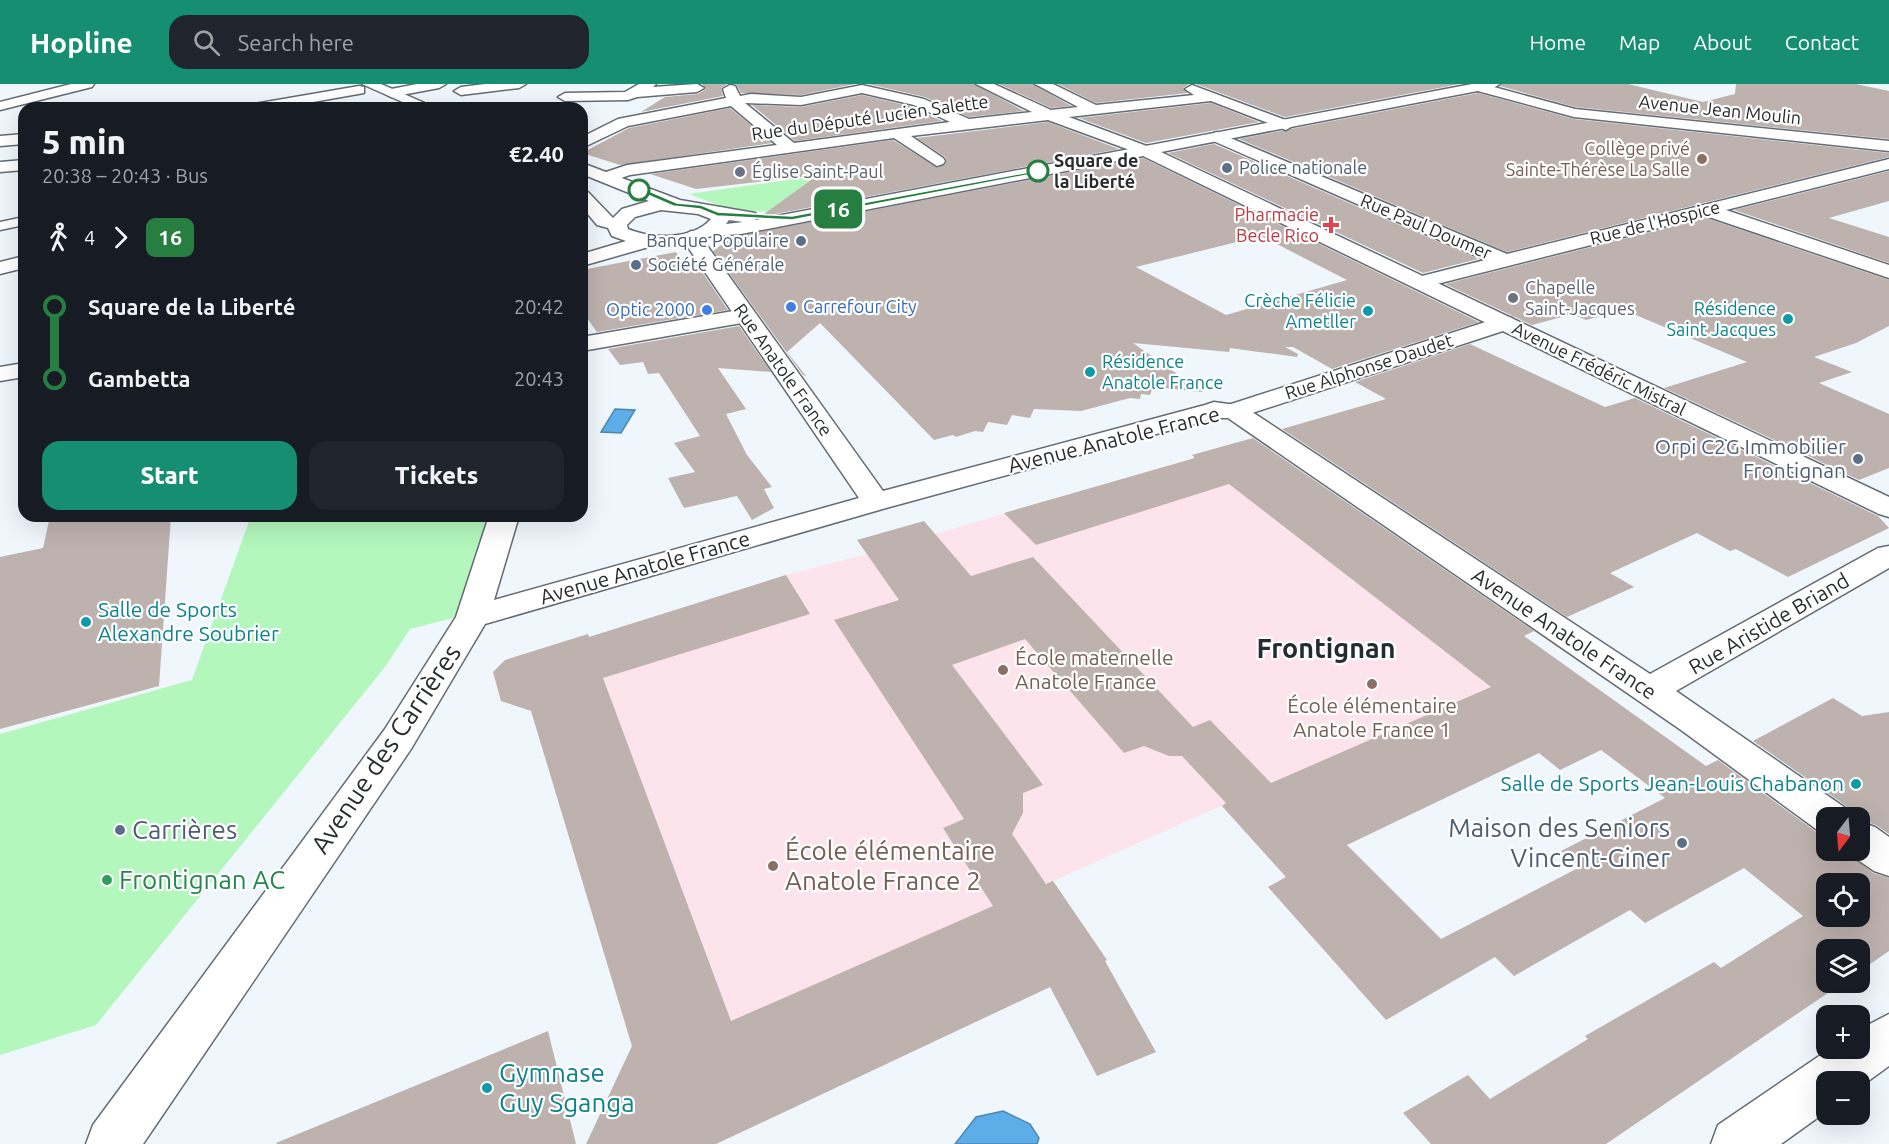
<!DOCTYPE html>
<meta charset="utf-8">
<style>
:root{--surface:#171b24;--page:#20242c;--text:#f1f3f6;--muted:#9ea1a6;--accent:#158e71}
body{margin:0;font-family:Ubuntu,sans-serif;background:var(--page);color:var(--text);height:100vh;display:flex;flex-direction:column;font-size:22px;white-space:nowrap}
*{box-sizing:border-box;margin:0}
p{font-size:20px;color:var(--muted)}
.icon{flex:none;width:33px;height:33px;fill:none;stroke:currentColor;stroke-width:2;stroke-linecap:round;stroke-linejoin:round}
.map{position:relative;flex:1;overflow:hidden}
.panel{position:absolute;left:18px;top:18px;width:570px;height:420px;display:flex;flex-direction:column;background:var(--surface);border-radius:18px;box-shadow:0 6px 24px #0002}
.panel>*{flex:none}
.badge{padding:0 12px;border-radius:9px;font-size:21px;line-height:39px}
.needle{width:39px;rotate:196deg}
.buttons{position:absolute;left:1816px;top:723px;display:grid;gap:12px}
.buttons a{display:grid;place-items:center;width:54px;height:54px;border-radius:12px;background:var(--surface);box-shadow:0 6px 24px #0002;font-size:30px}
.map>.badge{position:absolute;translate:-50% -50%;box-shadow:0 0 0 3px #fff}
.legs{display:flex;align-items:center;gap:9px;height:66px;padding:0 24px;font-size:20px}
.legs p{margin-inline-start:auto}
.headline{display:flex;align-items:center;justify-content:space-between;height:102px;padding:0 24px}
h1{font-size:33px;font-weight:800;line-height:45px}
.cta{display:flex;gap:12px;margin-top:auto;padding:12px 24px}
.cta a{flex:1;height:69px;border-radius:18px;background:var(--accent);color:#fff;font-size:24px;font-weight:800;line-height:69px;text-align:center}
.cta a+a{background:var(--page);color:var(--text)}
ul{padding:0 24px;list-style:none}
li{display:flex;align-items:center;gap:21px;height:72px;font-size:22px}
li i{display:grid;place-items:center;width:9px;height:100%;margin:0 8px;background:currentColor}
li i::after{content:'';width:15px;height:15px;margin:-8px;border:4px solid;border-radius:50%;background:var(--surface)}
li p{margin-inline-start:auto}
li:first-child i{background:linear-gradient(#0000 50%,currentColor 0)}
li:last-child i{background:linear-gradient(currentColor 50%,#0000 0)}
header{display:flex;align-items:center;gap:36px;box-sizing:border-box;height:84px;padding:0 30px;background:var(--accent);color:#fff}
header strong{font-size:28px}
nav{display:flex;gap:33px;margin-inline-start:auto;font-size:21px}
.search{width:420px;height:54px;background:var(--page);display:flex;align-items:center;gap:15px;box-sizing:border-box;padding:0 21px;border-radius:18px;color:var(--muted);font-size:22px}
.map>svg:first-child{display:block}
</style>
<header>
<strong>Hopline</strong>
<div class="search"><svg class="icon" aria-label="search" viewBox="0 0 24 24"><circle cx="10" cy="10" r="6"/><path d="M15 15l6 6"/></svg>Search here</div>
<nav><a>Home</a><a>Map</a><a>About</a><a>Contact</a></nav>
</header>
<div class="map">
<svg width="1889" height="1060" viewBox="0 0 1889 1060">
<rect width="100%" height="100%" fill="#eff7fd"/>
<!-- education -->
<path fill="#fde4ec" d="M 1237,358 L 1511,543 L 1626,625 L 1347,761 L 1384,818 L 1313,854 L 1268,803 L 1286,793 L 1221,722 L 1053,797 L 1107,876 L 716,1060 L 623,1060 L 610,1009 L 622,983 L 636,977 L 529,619 L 516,622 L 501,617 L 493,588 L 503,578 L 515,573 L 588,550 L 589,553 L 786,491 L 867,470 L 1194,374 L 1192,371 Z"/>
<!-- green -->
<path fill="#b3f7bc" d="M 1064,61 L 771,128 L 731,126 L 689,110 L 872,84 Z
M 251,432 L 493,432 L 457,533 L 410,545 L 385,583 L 96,941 L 0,971 L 0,650 L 192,596 Z"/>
<!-- water -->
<path fill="#5daee8" stroke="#4d87b0" stroke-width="1.5" d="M 615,325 L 635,326 L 621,349 L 601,348 Z
M 1003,1027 L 1030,1040 L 1039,1054 L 1037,1060 L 955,1060 L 976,1033 Z"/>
<!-- building -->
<path fill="#beb2ae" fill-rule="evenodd" d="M 702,0 L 727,0 L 721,4 L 723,12 L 641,28 L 665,13 L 698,10 L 706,5 Z
M 736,0 L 855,0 L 801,11 L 741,9 Z
M 868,0 L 974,0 L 1024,27 L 969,33 L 925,13 Z
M 999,0 L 1033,0 L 1071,22 L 1051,24 Z
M 1058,0 L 1189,0 L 1183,4 L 1188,9 L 1096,19 Z
M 1196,0 L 1460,0 L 1285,33 Z
M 1502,0 L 1628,0 L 1703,18 L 1735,10 L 1736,0 L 1856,0 L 1889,7 L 1889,55 L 1575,23 L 1500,2 Z
M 1478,9 L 1574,35 L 1889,69 L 1889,73 L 1507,168 L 1239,55 Z
M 862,11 L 913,23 L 942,37 L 795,57 L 752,21 L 801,23 Z
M 1211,19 L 1259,38 L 1146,59 L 1079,34 Z
M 730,24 L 772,59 L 620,81 L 582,69 L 629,44 Z
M 1048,38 L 1119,65 L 760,133 L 818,91 L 696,105 L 650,90 L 893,56 L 938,84 L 947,78 L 945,73 L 917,54 Z
M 1214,60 L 1478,175 L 1423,189 L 1168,69 Z
M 1143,74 L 1479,238 L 1332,285 L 1293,263 L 1285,263 L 1298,270 L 1297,273 L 1230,264 L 1229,268 L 1133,259 L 1203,308 L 1153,303 L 1150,311 L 1141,310 L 1140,315 L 1130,314 L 1081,327 L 1034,325 L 1030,334 L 1012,331 L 1007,341 L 988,338 L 983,348 L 975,347 L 956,353 L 953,351 L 934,356 L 820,239 L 787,268 L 806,292 L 803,291 L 713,167 L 732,153 ZM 1261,152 L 1347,196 L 1226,231 L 1136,183 Z
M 1889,87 L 1889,117 L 1829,134 L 1889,153 L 1889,179 L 1734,126 Z
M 1706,134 L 1889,196 L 1889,242 L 1856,259 L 1814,273 L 1852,288 L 1819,299 L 1889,330 L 1889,384 L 1859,396 L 1664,304 L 1747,278 L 1624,226 L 1586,236 L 1573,230 L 1532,241 L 1445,200 Z
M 676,168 L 688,186 L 696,179 L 728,226 L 597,248 L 582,227 L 582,198 L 587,185 Z
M 739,242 L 771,288 L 718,284 L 746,325 L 726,330 L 747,371 L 772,403 L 764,405 L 774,424 L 752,436 L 737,412 L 684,424 L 668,394 L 695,388 L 674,359 L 700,352 L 659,289 L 648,290 L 643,278 L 620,281 L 608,265 Z
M 1470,260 L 1605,323 L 1635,314 L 1878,432 L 1889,444 L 1788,493 L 1736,465 L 1730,467 L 1697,449 L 1610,489 L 1634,503 L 1567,533 L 1282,345 L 1386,315 L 1355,298 Z
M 1253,354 L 1534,547 L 1524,552 L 1706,682 L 1718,676 L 1815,747 L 1827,751 L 1827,766 L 1843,766 L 1873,789 L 1889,794 L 1889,867 L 1860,887 L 1860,866 L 1827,866 L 1827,898 L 1844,898 L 1606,1060 L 1431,1060 L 1403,1029 L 1468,991 L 1490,1015 L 1588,955 L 1585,952 L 1714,878 L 1721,884 L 1803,832 L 1744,784 L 1645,839 L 1630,826 L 1514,892 L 1495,873 L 1386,936 L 1268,803 L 1286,793 L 1222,722 L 1226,719 L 1182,672 L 1169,672 L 1144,662 L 1124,669 L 1025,555 L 952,581 L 1043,701 L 1023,709 L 1023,729 L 1012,750 L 1046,800 L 1053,797 L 1107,876 L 1105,877 L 1156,968 L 1097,992 L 1050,903 L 716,1060 L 586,1060 L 632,962 L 531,627 L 501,617 L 493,588 L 505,576 L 588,550 L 589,553 L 786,491 L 810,530 L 603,594 L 731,937 L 993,822 L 943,744 L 964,735 L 834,536 L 899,516 L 857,456 L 924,437 L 971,492 L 1033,473 L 1193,643 L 1210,636 L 1271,699 L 1491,603 L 1229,400 L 1036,461 L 1004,429 L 1195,374 L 1192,371 ZM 1601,666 L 1665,714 L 1561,767 L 1580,783 L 1441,855 L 1347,761 L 1539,669 L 1560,686 ZM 1827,800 L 1860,800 L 1860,832 L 1827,832 Z
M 50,432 L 171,432 L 159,602 L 0,645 L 0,473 L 43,464 Z
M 1833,614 L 1862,632 L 1889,628 L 1889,750 L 1876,741 L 1860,736 L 1860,734 L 1852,734 L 1845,721 L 1753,657 Z
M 548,947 L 576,1060 L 277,1060 L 276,1059 Z"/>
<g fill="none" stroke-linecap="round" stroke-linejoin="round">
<defs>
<path id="service" d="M 24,133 L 24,141 L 0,146 L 0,138 Z"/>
<path id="pedestrian" d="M 745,225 L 753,227 L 756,232 L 753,237 L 582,267 L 582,253 Z
M 1504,232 L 1512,234 L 1515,239 L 1512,244 L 1243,332 L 1234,335 L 1225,332 L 1221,327 L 1225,322 Z"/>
<path id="minor" d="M 71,0 L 94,0 L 92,3 L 0,26 L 0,18 Z
M 417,0 L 446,0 L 439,4 L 391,13 L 384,9 L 386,6 Z
M 485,0 L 526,0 L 519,4 L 461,11 L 454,7 L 461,3 Z
M 639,0 L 656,0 L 653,3 L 697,0 L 704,4 L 697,8 L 637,13 L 628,16 L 565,17 L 558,13 L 565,9 L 625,8 Z
M 976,0 L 994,0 L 1051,26 L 1078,23 L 1035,0 L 1053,0 L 1096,21 L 1194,11 L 1185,5 L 1192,1 L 1291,38 L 1294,41 L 1286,46 L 1281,44 L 1211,17 L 1069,33 L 1152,64 L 1154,67 L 1152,70 L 1146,72 L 1048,36 L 911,52 L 943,74 L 945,77 L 943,80 L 937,82 L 894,54 L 630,91 L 606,99 L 597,94 L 600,90 L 627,81 L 777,61 L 731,22 L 628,42 L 582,64 L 582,53 L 618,35 L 726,14 L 723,5 L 730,1 L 735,2 L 740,12 L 751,10 L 801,13 L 862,1 L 924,15 L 969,35 L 1032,28 ZM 862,9 L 914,21 L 950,38 L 794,59 L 745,19 L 801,21 Z
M 1474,0 L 1483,0 L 1575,25 L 1889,57 L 1889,67 L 1574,33 L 1474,6 Z
M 359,2 L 364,3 L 364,9 L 279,24 L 247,24 L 254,20 Z
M 1216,48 L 1507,170 L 1889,75 L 1889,85 L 1726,126 L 1889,181 L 1889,194 L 1706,132 L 1421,204 L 1414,202 L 1411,198 L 1414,194 L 1485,176 L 1211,56 L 1208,53 Z
M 24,50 L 24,60 L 0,62 L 0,52 Z
M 24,76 L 24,86 L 0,88 L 0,78 Z
M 691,147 L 698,149 L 883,407 L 1205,321 L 1214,318 L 1243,322 L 1650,590 L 1878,464 L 1889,462 L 1889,484 L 1676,607 L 1844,723 L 1850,734 L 1827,734 L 1827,749 L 1816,745 L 1681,646 L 1228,334 L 1215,334 L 886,424 L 485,540 L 411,665 L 143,1060 L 86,1060 L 93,1041 L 385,645 L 456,533 L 489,432 L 519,432 L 494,516 L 859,414 L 681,153 Z
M 24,172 L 24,184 L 0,190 L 0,178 Z
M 1860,738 L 1875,743 L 1889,753 L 1889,792 L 1874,787 L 1845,767 L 1860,766 Z
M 1889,930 L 1889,982 L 1860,1003 L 1860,998 L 1827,998 L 1827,1027 L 1781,1060 L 1711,1060 L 1718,1041 L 1831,964 L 1860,964 L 1860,945 Z"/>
<path id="secondary" d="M 362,0 L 381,0 L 436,24 L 416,24 Z
M 1472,0 L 1500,0 L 1493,4 L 1161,68 L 1889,413 L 1889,433 L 1879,430 L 1143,72 L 741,150 L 712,152 L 673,162 L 652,162 L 582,182 L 582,170 L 626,157 L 612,152 L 608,144 L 597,141 L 582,123 L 582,107 L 588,108 L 613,134 L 622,125 L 649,117 L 582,90 L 582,79 L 680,116 L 755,129 L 757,133 L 755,136 ZM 661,126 L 698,130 L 711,135 C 693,156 651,155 628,145 L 627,141 L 635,133 ZM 729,136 L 743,138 L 726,140 Z
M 24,279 L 24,293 L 0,297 L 0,283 Z"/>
</defs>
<!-- service casing -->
<use href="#service" stroke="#646b73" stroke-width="3"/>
<!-- pedestrian casing -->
<use href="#pedestrian" stroke="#646b73" stroke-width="3"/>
<!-- minor casing -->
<use href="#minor" stroke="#646b73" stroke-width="3"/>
<!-- secondary casing -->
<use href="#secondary" stroke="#646b73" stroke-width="3"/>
<!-- service -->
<use href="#service" fill="#fff" fill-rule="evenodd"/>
<!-- pedestrian -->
<use href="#pedestrian" fill="#fff" fill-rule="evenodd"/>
<!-- minor -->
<use href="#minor" fill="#fff" fill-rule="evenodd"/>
<!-- secondary -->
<use href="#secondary" fill="#fff" fill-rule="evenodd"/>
</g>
<!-- line-1 -->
<path fill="#267e41" stroke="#fff" stroke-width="1.5" d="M 1040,86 L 1038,89 L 792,136 L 717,132 L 700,125 L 673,122 L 636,106 L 642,104 L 677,119 L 701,121 L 718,128 L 792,132 Z"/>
<!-- markers -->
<g fill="#8d6e63" stroke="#fff" stroke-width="2">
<circle cx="1702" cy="75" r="6"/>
<circle cx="1003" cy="586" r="6"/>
<circle cx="1372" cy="600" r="6"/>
<circle cx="773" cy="782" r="6"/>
</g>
<g fill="#5c6f8a" stroke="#fff" stroke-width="2">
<circle cx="1227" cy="84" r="6"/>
<circle cx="801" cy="157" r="6"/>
<circle cx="636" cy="181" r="6"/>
<circle cx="1858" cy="375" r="6"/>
<circle cx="120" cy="746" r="6"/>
<circle cx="1682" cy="759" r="6"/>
</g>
<g fill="#fff" stroke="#267e41" stroke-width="3">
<circle cx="1038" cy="87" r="10"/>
<circle cx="639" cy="106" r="10"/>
</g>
<g fill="#6b7280" stroke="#fff" stroke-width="2">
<circle cx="740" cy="88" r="6"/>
<circle cx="1513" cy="214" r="6"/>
</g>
<path fill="#e0444e" stroke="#fff" stroke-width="2" d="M1328 132h6v6h6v6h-6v6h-6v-6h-6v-6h6z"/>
<g fill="#3f7fe0" stroke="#fff" stroke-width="2">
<circle cx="791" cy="223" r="6"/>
<circle cx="707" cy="226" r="6"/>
</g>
<g fill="#0f9aa8" stroke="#fff" stroke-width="2">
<circle cx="1368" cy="227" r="6"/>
<circle cx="1788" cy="235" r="6"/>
<circle cx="1090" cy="288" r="6"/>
<circle cx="86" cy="538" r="6"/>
<circle cx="1856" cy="700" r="6"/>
<circle cx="487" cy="1004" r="6"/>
</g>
<circle fill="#2e9e5b" stroke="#fff" stroke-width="2" cx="107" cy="796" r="6"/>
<g text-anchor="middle" stroke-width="4.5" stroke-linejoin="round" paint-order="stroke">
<!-- far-street labels -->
<g font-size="18" fill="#292c2f" stroke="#fff">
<text transform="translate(1720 26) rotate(6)" y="6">Avenue Jean Moulin</text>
<text transform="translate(870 34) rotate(-8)" y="6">Rue du Député Lucien Salette</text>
<text transform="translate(1655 139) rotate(-14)" y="6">Rue de l'Hospice</text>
<text transform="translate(1426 143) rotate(23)" y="6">Rue Paul Doumer</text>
<text transform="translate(1369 283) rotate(-18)" y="6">Rue Alphonse Daudet</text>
<text transform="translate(1599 285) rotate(26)" y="6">Avenue Frédéric Mistral</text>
<text transform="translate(783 286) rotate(55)" y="6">Rue Anatole France</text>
</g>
<!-- far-education labels -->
<g font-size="18" fill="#785e54" stroke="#fff" text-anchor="end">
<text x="1690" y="71">Collège privé<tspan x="1690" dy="21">Sainte-Thérèse La Salle</tspan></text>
</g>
<!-- far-stop labels -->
<g font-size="18" font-weight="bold" fill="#292c2f" stroke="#fff" text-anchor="start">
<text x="1054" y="83">Square de<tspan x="1054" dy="21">la Liberté</tspan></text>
</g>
<!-- far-service labels -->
<g font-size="18" fill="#4e5e75" stroke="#fff" text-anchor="start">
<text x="1239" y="90">Police nationale</text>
<text x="789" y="163" text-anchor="end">Banque Populaire</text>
<text x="648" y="187">Société Générale</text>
</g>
<!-- far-worship labels -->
<g font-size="18" fill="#5b616d" stroke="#fff" text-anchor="start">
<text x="752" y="94">Église Saint-Paul</text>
<text x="1525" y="210">Chapelle<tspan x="1525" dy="21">Saint-Jacques</tspan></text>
</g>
<!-- far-health labels -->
<g font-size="18" fill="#be3a42" stroke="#fff" text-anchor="end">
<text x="1319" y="137">Pharmacie<tspan x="1319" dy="21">Becle Rico</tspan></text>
</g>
<!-- far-culture labels -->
<g font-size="18" fill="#0d838f" stroke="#fff" text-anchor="end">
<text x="1356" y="223">Crèche Félicie<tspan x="1356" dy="21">Ametller</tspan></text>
<text x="1776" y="231">Résidence<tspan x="1776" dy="21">Saint Jacques</tspan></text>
<text x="1102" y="284" text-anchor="start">Résidence<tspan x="1102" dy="21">Anatole France</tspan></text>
</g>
<!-- far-shop labels -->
<g font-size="18" fill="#366cbe" stroke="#fff" text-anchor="start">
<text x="803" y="229">Carrefour City</text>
<text x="695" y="232" text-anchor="end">Optic 2000</text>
</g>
<!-- street labels -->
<g font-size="21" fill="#292c2f" stroke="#fff">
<text transform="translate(1114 356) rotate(-14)" y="7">Avenue Anatole France</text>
<text transform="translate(645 484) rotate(-16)" y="7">Avenue Anatole France</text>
<text transform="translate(1769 540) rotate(-30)" y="7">Rue Aristide Briand</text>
<text transform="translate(1564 550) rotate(34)" y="7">Avenue Anatole France</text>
</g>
<!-- service labels -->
<g font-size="21" fill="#4e5e75" stroke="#fff" text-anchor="end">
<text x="1846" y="370">Orpi C2G Immobilier<tspan x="1846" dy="24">Frontignan</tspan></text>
</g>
<!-- culture labels -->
<g font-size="21" fill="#0d838f" stroke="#fff" text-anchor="start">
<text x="98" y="533">Salle de Sports<tspan x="98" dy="24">Alexandre Soubrier</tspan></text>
<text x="1844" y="707" text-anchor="end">Salle de Sports Jean-Louis Chabanon</text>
</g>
<!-- education labels -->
<g font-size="21" fill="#785e54" stroke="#fff" text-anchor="start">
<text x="1015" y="581">École maternelle<tspan x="1015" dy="24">Anatole France</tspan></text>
<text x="1372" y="629" text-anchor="middle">École élémentaire<tspan x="1372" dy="24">Anatole France 1</tspan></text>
</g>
<!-- near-street labels -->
<g font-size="26" fill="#292c2f" stroke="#fff">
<text transform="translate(386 665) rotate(-56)" y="9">Avenue des Carrières</text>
</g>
<!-- near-service labels -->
<g font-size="26" fill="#4e5e75" stroke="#fff" text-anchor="end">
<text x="1670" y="753">Maison des Seniors<tspan x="1670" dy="30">Vincent-Giner</tspan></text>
<text x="132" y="755" text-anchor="start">Carrières</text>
</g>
<!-- near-education labels -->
<g font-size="26" fill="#785e54" stroke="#fff" text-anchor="start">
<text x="785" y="776">École élémentaire<tspan x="785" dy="30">Anatole France 2</tspan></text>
</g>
<!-- near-leisure labels -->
<g font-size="26" fill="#27864d" stroke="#fff" text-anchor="start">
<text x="119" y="805">Frontignan AC</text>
</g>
<!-- near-culture labels -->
<g font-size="26" fill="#0d838f" stroke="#fff" text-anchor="start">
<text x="499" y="998">Gymnase<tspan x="499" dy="30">Guy Sganga</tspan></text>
</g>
<!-- district labels -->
<g font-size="27" font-weight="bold" fill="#242b31" stroke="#fff">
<text x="1326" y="574">Frontignan</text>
</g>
</g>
</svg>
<div class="buttons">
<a><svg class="needle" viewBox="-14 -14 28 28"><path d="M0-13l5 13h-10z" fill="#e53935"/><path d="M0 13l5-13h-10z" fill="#9ea1a6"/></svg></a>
<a><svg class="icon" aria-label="locate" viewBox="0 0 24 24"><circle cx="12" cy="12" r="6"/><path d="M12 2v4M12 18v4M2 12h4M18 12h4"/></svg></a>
<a><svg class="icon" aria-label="layers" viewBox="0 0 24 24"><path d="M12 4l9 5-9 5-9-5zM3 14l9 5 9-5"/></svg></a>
<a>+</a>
<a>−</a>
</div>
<b class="badge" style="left:838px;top:125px;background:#267e41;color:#fff">16</b>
<section class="panel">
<div class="headline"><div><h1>5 min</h1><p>20:38 – 20:43 · Bus</p></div><b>€2.40</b></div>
<div class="legs"><svg class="icon" aria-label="walk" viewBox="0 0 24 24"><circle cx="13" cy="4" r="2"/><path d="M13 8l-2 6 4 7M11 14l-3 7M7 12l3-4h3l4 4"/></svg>4<svg class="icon" aria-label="forward" viewBox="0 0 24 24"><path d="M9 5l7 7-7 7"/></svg><b class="badge" style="background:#267e41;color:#fff">16</b></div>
<ul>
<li><i style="color:#267e41"></i><b>Square de la Liberté</b><p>20:42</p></li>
<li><i style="color:#267e41"></i><b>Gambetta</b><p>20:43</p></li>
</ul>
<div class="cta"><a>Start</a><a>Tickets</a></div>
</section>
</div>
